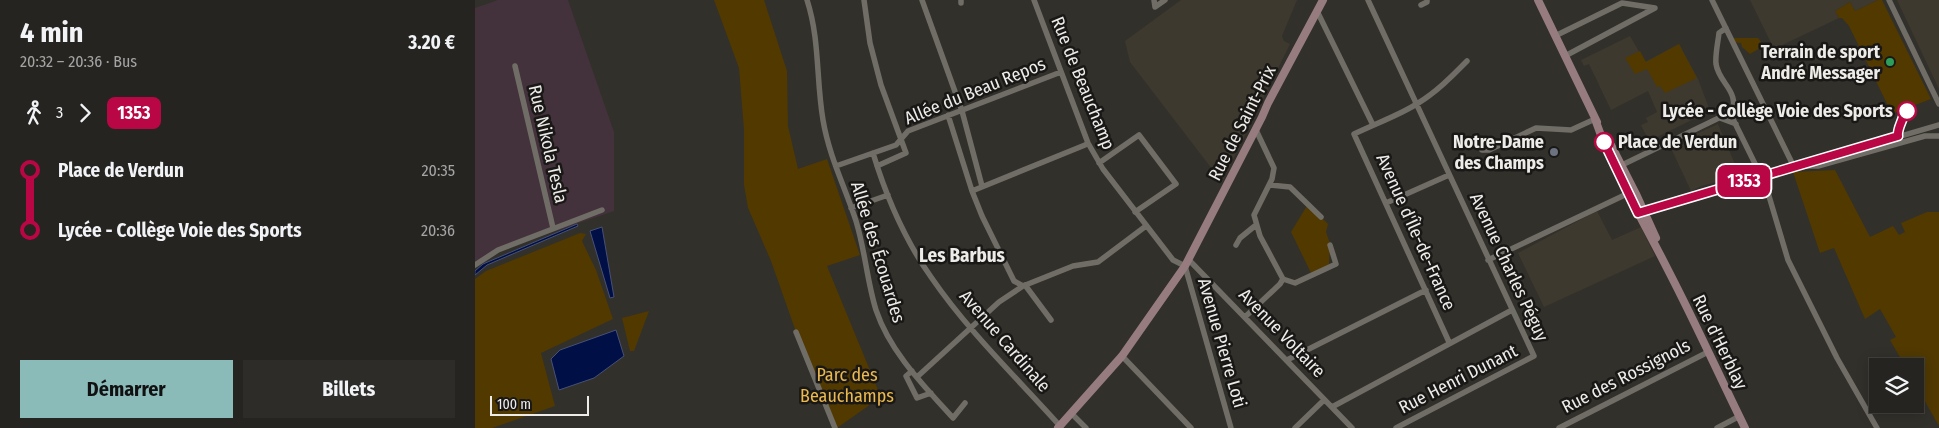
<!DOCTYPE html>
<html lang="fr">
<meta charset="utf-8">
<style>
:root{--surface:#262420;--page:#2e2c29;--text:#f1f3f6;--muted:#a4a4a5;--line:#42413e;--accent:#8bbbb9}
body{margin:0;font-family:"Fira Sans Condensed",sans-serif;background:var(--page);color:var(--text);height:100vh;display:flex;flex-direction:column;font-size:19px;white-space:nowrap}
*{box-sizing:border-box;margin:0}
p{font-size:16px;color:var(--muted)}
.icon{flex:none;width:28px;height:28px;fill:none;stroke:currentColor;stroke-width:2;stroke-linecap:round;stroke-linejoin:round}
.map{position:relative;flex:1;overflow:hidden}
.panel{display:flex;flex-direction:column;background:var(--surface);width:475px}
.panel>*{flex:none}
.badge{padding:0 10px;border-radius:8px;font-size:18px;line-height:32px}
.controls{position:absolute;left:1394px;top:358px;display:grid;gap:10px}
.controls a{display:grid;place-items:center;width:55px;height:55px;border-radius:0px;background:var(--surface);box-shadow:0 2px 12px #0003,0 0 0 1px var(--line);font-size:25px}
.scale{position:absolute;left:15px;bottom:12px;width:99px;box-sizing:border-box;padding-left:5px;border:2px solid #eeece9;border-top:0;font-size:14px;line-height:18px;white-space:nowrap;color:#eeece9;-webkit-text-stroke:4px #191816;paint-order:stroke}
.map>.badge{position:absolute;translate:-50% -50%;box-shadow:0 0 0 2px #fff}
.legs{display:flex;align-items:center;gap:8px;height:55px;padding:0 20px;font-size:16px}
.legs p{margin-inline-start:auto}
.summary{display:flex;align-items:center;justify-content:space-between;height:85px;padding:0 20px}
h1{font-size:28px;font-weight:700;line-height:38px}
.action{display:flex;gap:10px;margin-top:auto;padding:10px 20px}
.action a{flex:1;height:58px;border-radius:0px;background:var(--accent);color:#111;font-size:20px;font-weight:700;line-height:58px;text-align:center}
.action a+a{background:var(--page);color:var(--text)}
ul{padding:0 20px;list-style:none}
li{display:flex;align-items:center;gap:18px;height:60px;font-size:19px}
li i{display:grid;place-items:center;width:8px;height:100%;margin:0 6px;background:currentColor}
li i::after{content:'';width:12px;height:12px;margin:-6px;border:4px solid;border-radius:50%;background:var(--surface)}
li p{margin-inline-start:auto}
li:first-child i{background:linear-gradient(#0000 50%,currentColor 0)}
li:last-child i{background:linear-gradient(currentColor 50%,#0000 0)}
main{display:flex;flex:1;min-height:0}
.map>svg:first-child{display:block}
</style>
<main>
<section class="panel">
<div class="summary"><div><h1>4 min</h1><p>20:32 – 20:36 · Bus</p></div><b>3.20 €</b></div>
<div class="legs"><svg class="icon" aria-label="walk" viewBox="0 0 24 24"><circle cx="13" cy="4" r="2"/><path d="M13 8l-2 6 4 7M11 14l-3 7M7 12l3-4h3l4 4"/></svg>3<svg class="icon" aria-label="forward" viewBox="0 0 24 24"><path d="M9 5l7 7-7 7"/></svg><b class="badge" style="background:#b90745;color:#fff">1353</b></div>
<ul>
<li><i style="color:#b90745"></i><b>Place de Verdun</b><p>20:35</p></li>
<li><i style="color:#b90745"></i><b>Lycée - Collège Voie des Sports</b><p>20:36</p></li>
</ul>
<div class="action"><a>Démarrer</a><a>Billets</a></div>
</section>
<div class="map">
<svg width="1464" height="428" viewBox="0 0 1464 428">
<rect width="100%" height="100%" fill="#32302b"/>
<!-- built -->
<path fill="#3e392e" d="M 706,0 L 822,0 L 807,36 L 809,41 L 815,44 L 747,182 L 655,62 L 650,41 Z
M 1275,0 L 1403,0 L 1380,11 L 1375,2 L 1360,11 L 1364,18 L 1299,49 Z
M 1422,0 L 1464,0 L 1464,89 Z
M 1155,36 L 1170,62 L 1204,44 L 1223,79 L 1235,111 L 1174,141 L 1166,125 L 1173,122 L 1171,118 L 1182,112 L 1173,91 L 1136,110 L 1114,64 L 1109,66 L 1106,60 Z
M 1243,124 L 1265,176 L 1226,186 L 1216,191 L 1195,146 Z
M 1122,211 L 1137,240 L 1166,227 L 1180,256 L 1069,307 L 1043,253 Z"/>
<!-- industrial -->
<path fill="#43323b" d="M 23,0 L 93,0 L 139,132 L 139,211 L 10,255 L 7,260 L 0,263 L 0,8 Z"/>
<!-- green -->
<path fill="#513900" d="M 239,0 L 289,0 L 312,71 L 313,126 L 323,169 L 352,159 L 385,255 L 352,266 L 406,397 L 362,428 L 321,332 L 296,261 L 273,208 L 269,185 L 269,130 L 264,68 Z
M 1403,0 L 1407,0 L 1456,99 L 1417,114 L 1374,26 L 1367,18 L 1364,18 L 1360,11 L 1375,2 L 1380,11 Z
M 1255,38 L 1283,38 L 1287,43 L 1287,47 L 1275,54 L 1267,47 L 1266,43 L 1257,42 Z
M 1204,44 L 1222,78 L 1190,93 L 1185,86 L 1182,87 L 1172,69 L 1160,74 L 1150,58 L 1165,51 L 1171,62 Z
M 1360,170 L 1395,237 L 1418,226 L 1424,235 L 1430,232 L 1426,223 L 1452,212 L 1464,212 L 1464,426 L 1440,384 L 1440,366 L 1430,366 L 1415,340 L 1421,337 L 1405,309 L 1390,319 L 1359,248 L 1345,253 L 1318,172 Z
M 833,204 L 853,224 L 851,232 L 855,243 L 854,264 L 837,275 L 816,232 Z
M 105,233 L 111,234 L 107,241 L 121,270 L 138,319 L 66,353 L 80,406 L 17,428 L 0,428 L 0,279 L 11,271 Z
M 174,311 L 159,351 L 155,351 L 147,318 Z"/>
<!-- water -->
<path fill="#000f46" stroke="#475177" d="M 102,224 L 103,226 L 12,265 L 0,275 L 0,271 L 8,264 Z
M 127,227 L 139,297 L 135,298 L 115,231 Z
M 141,330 L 149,356 L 119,378 L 84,390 L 76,359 L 85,350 Z"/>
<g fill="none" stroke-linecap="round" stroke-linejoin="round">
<!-- street -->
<path stroke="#706d67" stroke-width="5.5" d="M 332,0 C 345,40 341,79 348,120 C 354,156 370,187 381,221 C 390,250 392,281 401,310 C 415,352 449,386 478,418 L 490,403
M 389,0 L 395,43 L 406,85 L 431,153 L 402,166
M 447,0 L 487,111 L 507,186
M 559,0 L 613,143 L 628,169 L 698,260 L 710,266 L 756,428
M 679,0 L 680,7 L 690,0
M 893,0 L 1059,356 L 921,428
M 1237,0 L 1319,167
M 1414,0 L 1464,104
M 486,3 L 486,0
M 946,5 L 952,2 L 952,0
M 842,11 L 898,125
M 1251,28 L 1244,33 C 1243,42 1240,55 1241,64 C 1244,84 1266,91 1256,115 L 1291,186 L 1313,260 L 1362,358 L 1402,428
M 1080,36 L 1147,3 L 1180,8 L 1090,56
M 40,66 L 78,228
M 473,115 L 497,191 L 507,216 L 539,281 L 548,286
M 1245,118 L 1261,124
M 1007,150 L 1014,150 L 1061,128 L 1096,130 L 1120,119
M 398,153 C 411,196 430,240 456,277 C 493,331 541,377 585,426
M 624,163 L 664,135 L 701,184 L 660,212
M 1147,165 L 1252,114 L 1256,115
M 361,166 L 421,145 L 433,131 L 586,72
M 1332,166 L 1343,166 L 1450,136 L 1464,136
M 794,185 L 815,187 L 846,217
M 497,191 L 610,145 L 613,143
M 911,203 L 974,175
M 376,208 L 413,195
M 1166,212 L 1464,125
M 761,245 L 765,238 L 781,225
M 714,260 L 877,428
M 1013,260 L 1156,192
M 0,265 L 23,250 L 127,210
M 808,279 L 820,283 L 861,264 L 855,245
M 550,285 L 576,320
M 771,316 L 805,284 L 808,279 L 785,236 L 779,215 L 797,179 L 799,168 L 781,130
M 321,332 L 360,428
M 974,342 L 879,134 C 904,122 933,112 955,95 C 969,85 980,73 992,61
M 647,356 L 716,428
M 812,360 L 951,290
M 437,371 L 431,376 L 442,398 L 456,393
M 442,377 L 524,302 L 548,286 L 598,266 L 623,262 L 671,226
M 857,407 L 1037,310
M 597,414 L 611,428
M 820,428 L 849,400
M 1084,428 L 1233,352
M 1242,428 L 1265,416"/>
<!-- secondary -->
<path stroke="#967c7f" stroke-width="8" d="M 1063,0 L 1122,122
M 1120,119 C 1138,171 1168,220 1193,270 C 1220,322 1244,375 1270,428
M 1136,145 L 1161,194 L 1181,238
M 583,428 L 647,356 L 710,266 L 787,117 L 793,103 L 848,0"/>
</g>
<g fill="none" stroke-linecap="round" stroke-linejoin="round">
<defs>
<path id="line-1" d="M 1129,142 L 1163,213 L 1423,136 C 1422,128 1428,121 1429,113 L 1432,111"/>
</defs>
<!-- line-1 casing -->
<use href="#line-1" stroke="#fff" stroke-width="11"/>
<!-- line-1 -->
<use href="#line-1" stroke="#b90745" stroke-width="8"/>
</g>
<!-- markers -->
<circle fill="#2e9e5b" stroke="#191816" stroke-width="2" cx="1415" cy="62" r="5"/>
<g fill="#fff" stroke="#b90745" stroke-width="2.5">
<circle cx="1432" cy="111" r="9"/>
<circle cx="1129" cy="142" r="9"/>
</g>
<circle fill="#6b7280" stroke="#191816" stroke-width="2" cx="1079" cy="152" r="5"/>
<g text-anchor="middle" stroke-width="5" stroke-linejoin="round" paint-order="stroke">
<!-- poi labels -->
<g font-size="18" font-weight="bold" fill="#eeece9" stroke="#191816" text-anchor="end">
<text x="1405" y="58">Terrain de sport<tspan x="1405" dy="21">André Messager</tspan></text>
<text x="1069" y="148">Notre-Dame<tspan x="1069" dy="21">des Champs</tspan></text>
</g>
<!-- street labels -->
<g font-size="18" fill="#eeece9" stroke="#191816">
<text transform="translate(608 83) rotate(68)" y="6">Rue de Beauchamp</text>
<text transform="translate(500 91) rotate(-22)" y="6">Allée du Beau Repos</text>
<text transform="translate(767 123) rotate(-63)" y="6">Rue de Saint-Prix</text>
<text transform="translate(73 144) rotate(77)" y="6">Rue Nikola Tesla</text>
<text transform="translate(941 232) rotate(66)" y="6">Avenue d'Île-de-France</text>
<text transform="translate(403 252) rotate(73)" y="6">Allée des Écouardes</text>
<text transform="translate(1034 267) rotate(65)" y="6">Avenue Charles Péguy</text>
<text transform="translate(807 333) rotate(46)" y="6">Avenue Voltaire</text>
<text transform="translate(530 341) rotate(49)" y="6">Avenue Cardinale</text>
<text transform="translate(1245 342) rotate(64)" y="6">Rue d'Herblay</text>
<text transform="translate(747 343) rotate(74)" y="6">Avenue Pierre Loti</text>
<text transform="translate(1151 376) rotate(-27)" y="6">Rue des Rossignols</text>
<text transform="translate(983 379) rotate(-27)" y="6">Rue Henri Dunant</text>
</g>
<!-- stop labels -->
<g font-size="18" font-weight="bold" fill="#eeece9" stroke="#191816" text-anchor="end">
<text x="1418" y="117">Lycée - Collège Voie des Sports</text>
<text x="1143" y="148" text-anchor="start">Place de Verdun</text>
</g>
<!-- park labels -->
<g font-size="18" fill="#ecb94d" stroke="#191816">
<text x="372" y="381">Parc des<tspan x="372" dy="21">Beauchamps</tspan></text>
</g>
<!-- neighbourhood labels -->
<g font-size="19" font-weight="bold" fill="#eeece9" stroke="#191816">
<text x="487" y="262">Les Barbus</text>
</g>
</g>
</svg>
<div class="controls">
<a><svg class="icon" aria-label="layers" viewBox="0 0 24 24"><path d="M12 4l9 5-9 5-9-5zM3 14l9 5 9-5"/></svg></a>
</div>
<div class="scale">100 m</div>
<b class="badge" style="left:1269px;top:181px;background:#b90745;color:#fff">1353</b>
</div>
</main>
